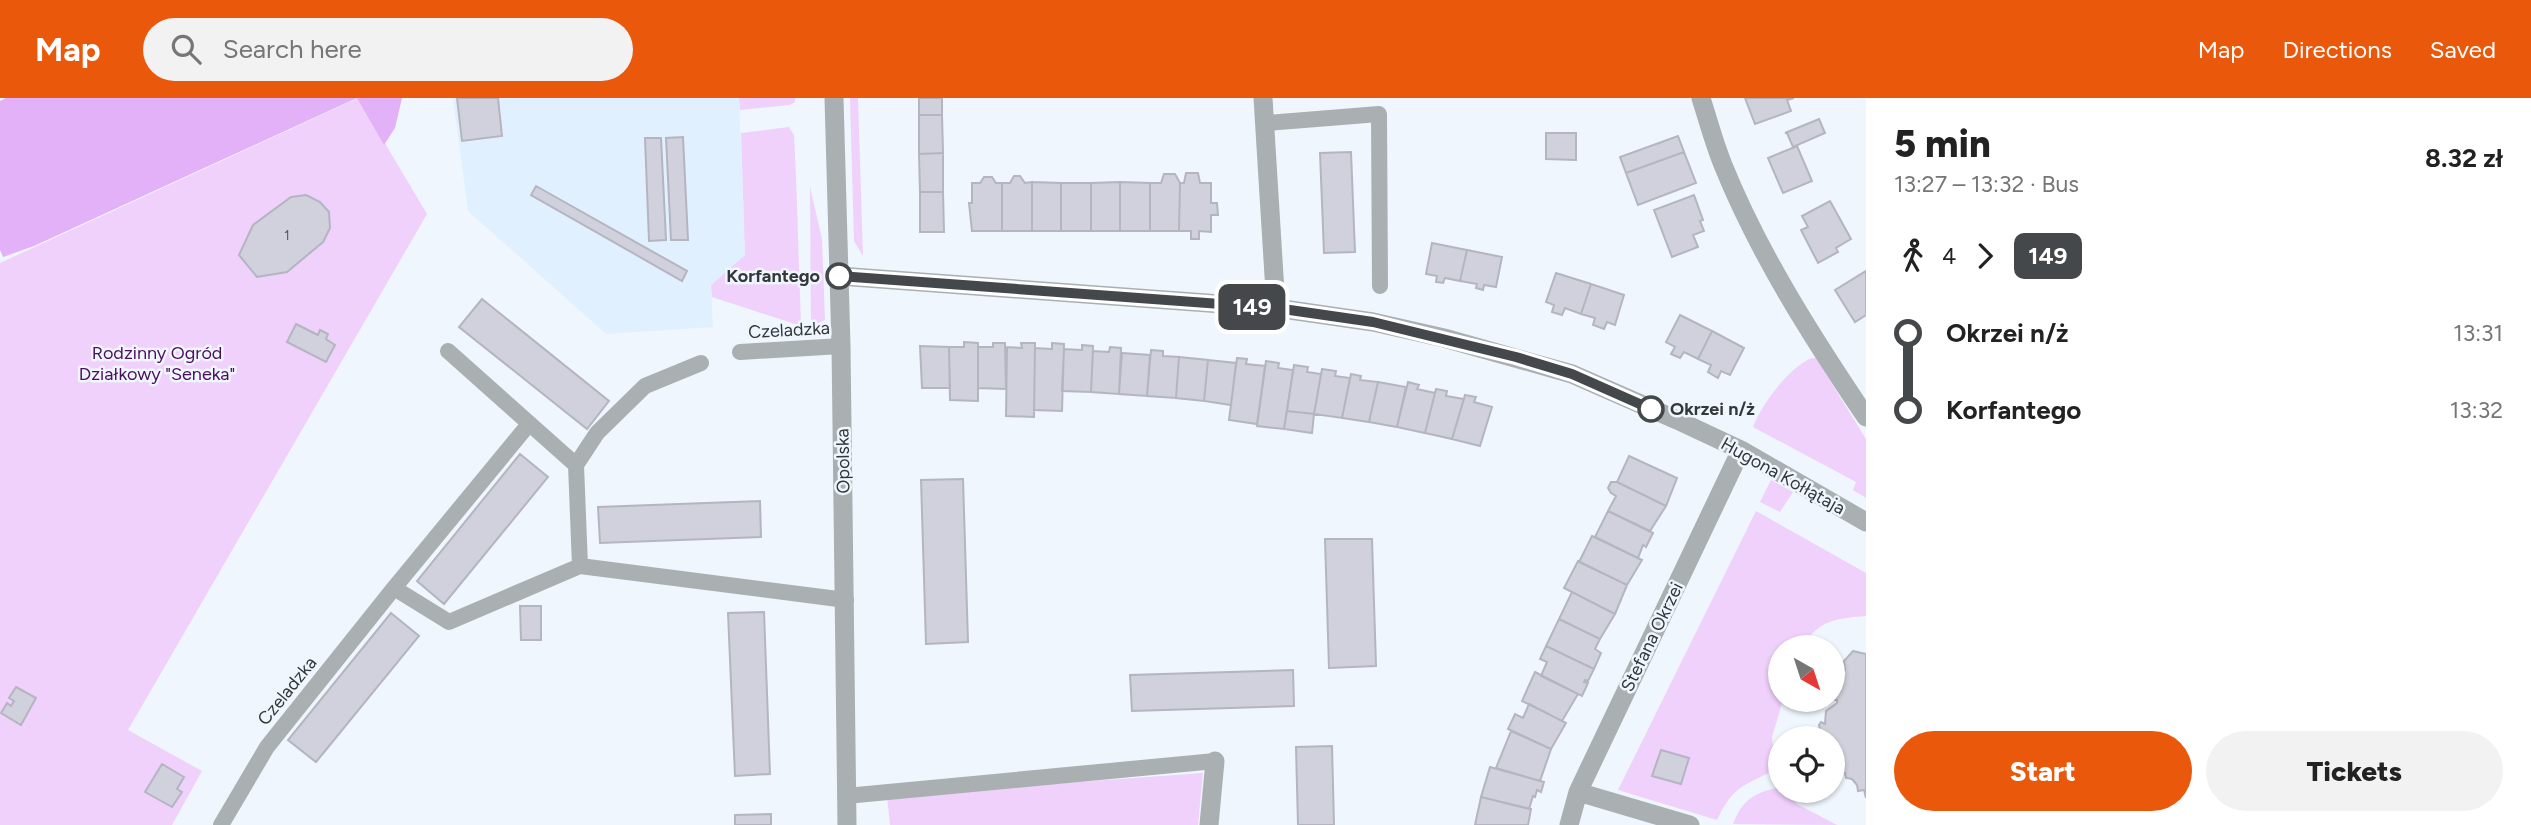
<!DOCTYPE html>
<meta charset="utf-8">
<style>
:root{--surface:#fff;--page:#f2f2f2;--text:#222;--muted:#767676;--accent:#ea580c}
body{margin:0;font-family:Figtree,sans-serif;background:var(--page);color:var(--text);height:100vh;display:flex;flex-direction:column;font-size:26px;white-space:nowrap}
*{box-sizing:border-box;margin:0}
p{font-size:23px;color:var(--muted)}
.icon{flex:none;width:38px;height:38px;fill:none;stroke:currentColor;stroke-width:2;stroke-linecap:round;stroke-linejoin:round}
.map{position:relative;flex:1;overflow:hidden}
.drawer{display:flex;flex-direction:column;background:var(--surface);width:665px}
.drawer>*{flex:none}
.badge{padding:0 14px;border-radius:10px;font-size:24px;line-height:46px}
.needle{width:46px;rotate:141deg}
.tools{position:absolute;left:1768px;top:537px;display:grid;gap:14px}
.tools a{display:grid;place-items:center;width:77px;height:77px;border-radius:50%;background:var(--surface);box-shadow:0 2px 5px #0004;font-size:35px}
.map>.badge{position:absolute;translate:-50% -50%;box-shadow:0 0 0 4px #fff}
.legs{display:flex;align-items:center;gap:10px;height:77px;padding:0 28px;font-size:23px}
.legs p{margin-inline-start:auto}
.headline{display:flex;align-items:center;justify-content:space-between;height:119px;padding:0 28px}
h1{font-size:38px;font-weight:800;line-height:52px}
.cta{display:flex;gap:14px;margin-top:auto;padding:14px 28px}
.cta a{flex:1;height:80px;border-radius:42px;background:var(--accent);color:#fff;font-size:28px;font-weight:800;line-height:80px;text-align:center}
.cta a+a{background:var(--page);color:var(--text)}
ul{padding:0 28px;list-style:none}
li{display:flex;align-items:center;gap:24px;height:77px;font-size:26px}
li i{display:grid;place-items:center;width:10px;height:100%;margin:0 9px;background:currentColor}
li i::after{content:'';width:18px;height:18px;margin:-9px;border:5px solid;border-radius:50%;background:var(--surface)}
li p{margin-inline-start:auto}
li:first-child i{background:linear-gradient(#0000 50%,currentColor 0)}
li:last-child i{background:linear-gradient(currentColor 50%,#0000 0)}
header{display:flex;align-items:center;gap:42px;box-sizing:border-box;height:98px;padding:0 35px;background:var(--accent);color:#fff}
header strong{font-size:33px}
nav{display:flex;gap:38px;margin-inline-start:auto;font-size:24px}
.search{width:490px;height:63px;background:var(--page);display:flex;align-items:center;gap:18px;box-sizing:border-box;padding:0 24px;border-radius:38px;color:var(--muted);font-size:26px}
main{display:flex;flex:1;min-height:0}
.map>svg:first-child{display:block}
</style>
<header>
<strong>Map</strong>
<div class="search"><svg class="icon" aria-label="search" viewBox="0 0 24 24"><circle cx="10" cy="10" r="6"/><path d="M15 15l6 6"/></svg>Search here</div>
<nav><a>Map</a><a>Directions</a><a>Saved</a></nav>
</header>
<main>
<div class="map">
<svg width="1866" height="727" viewBox="0 0 1866 727">
<rect width="100%" height="100%" fill="#eff6fd"/>
<!-- built -->
<path fill="#e1f0ff" d="M 453,0 L 739,0 L 745,157 L 711,187 L 713,229 L 606,236 L 468,113 Z"/>
<!-- green -->
<path fill="#efd1fb" d="M 358,0 L 427,116 L 128,632 L 202,673 L 172,727 L 0,727 L 0,165 Z
M 739,0 L 795,0 L 795,4 L 790,7 L 740,12 Z
M 850,0 L 858,0 L 863,158 L 854,143 Z
M 789,29 L 794,37 L 796,79 L 801,228 L 712,199 L 711,187 L 745,157 L 741,35 Z
M 810,89 L 822,141 L 825,222 L 811,229 Z
M 1812,260 L 1816,260 L 1866,341 L 1866,400 L 1853,392 L 1856,384 L 1753,329 C 1761,307 1790,268 1812,260 Z
M 1771,382 L 1793,394 L 1780,414 L 1760,404 Z
M 1756,413 L 1866,475 L 1866,518 C 1839,520 1816,522 1804,549 L 1780,550 L 1780,602 L 1783,602 L 1772,639 L 1775,672 C 1743,688 1733,688 1717,722 L 1618,692 Z
M 1203,675 L 1198,727 L 890,727 L 887,698 Z
M 1780,689 L 1780,693 L 1785,693 L 1797,706 L 1837,727 L 1733,726 C 1743,701 1754,695 1780,689 Z"/>
<!-- forest -->
<path fill="#e3b1f7" d="M 6,0 L 402,0 L 395,30 L 384,47 L 357,0 L 34,148 L 3,159 L 0,152 L 0,3 Z"/>
<!-- building -->
<path fill="#d0d1dc" stroke="#b4b5c0" stroke-width="2" d="M 457,0 L 498,0 L 502,38 L 462,43 Z
M 919,0 L 942,0 L 942,17 L 919,17 Z
M 1745,0 L 1794,0 L 1787,2 L 1791,13 L 1755,26 Z
M 919,17 L 942,17 L 943,55 L 919,56 Z
M 1819,21 L 1825,35 L 1793,49 L 1787,35 L 1785,35 Z
M 1546,35 L 1576,35 L 1576,62 L 1546,61 Z
M 1678,38 L 1684,54 L 1626,75 L 1620,59 Z
M 683,39 L 688,142 L 671,142 L 666,40 Z
M 645,40 L 661,40 L 666,142 L 649,143 Z
M 1797,48 L 1812,83 L 1783,95 L 1768,60 Z
M 1351,54 L 1355,154 L 1324,155 L 1320,55 Z
M 1684,54 L 1696,85 L 1638,107 L 1626,75 Z
M 943,55 L 943,94 L 920,94 L 919,56 Z
M 1186,75 L 1198,75 L 1200,85 L 1211,85 L 1211,105 L 1217,105 L 1218,117 L 1211,117 L 1211,134 L 1199,133 L 1199,141 L 1191,141 L 1191,133 L 1179,133 L 1180,85 L 1184,85 Z
M 1164,76 L 1175,76 L 1180,85 L 1179,133 L 1150,133 L 1150,85 L 1161,85 Z
M 1014,78 L 1020,78 L 1025,85 L 1032,84 L 1032,133 L 1002,133 L 1002,85 L 1010,85 Z
M 984,79 L 992,79 L 996,85 L 1002,85 L 1002,133 L 972,133 L 969,105 L 972,105 L 972,85 L 980,85 Z
M 1032,84 L 1061,85 L 1061,133 L 1032,133 Z
M 1120,84 L 1150,85 L 1150,133 L 1120,133 Z
M 1120,84 L 1120,133 L 1091,133 L 1091,85 Z
M 1061,85 L 1091,85 L 1091,133 L 1061,133 Z
M 536,88 L 687,173 L 682,183 L 531,97 Z
M 920,94 L 943,94 L 944,134 L 920,134 Z
M 306,97 L 320,104 L 329,114 L 330,130 L 323,144 L 287,174 L 257,179 L 239,157 L 253,127 L 291,99 Z
M 1694,97 L 1703,122 L 1700,123 L 1704,133 L 1693,137 L 1698,149 L 1672,159 L 1654,112 Z
M 1830,103 L 1851,141 L 1836,150 L 1838,154 L 1818,165 L 1801,132 L 1808,129 L 1802,118 Z
M 1432,145 L 1467,152 L 1460,183 L 1445,180 L 1443,185 L 1436,184 L 1437,178 L 1426,176 Z
M 1467,152 L 1502,159 L 1496,189 L 1484,187 L 1483,192 L 1476,190 L 1477,186 L 1460,183 Z
M 1866,173 L 1866,217 L 1855,224 L 1835,192 Z
M 1556,175 L 1591,186 L 1581,216 L 1565,210 L 1562,217 L 1552,214 L 1554,207 L 1546,204 Z
M 1591,186 L 1624,197 L 1615,227 L 1607,224 L 1604,231 L 1593,227 L 1595,220 L 1581,216 Z
M 482,201 L 609,303 L 587,331 L 459,229 Z
M 1680,217 L 1712,233 L 1698,261 L 1684,254 L 1680,260 L 1671,256 L 1675,249 L 1666,244 Z
M 296,226 L 318,237 L 320,232 L 328,236 L 326,241 L 335,247 L 326,264 L 287,244 Z
M 1712,233 L 1744,250 L 1730,277 L 1721,273 L 1718,280 L 1708,274 L 1711,267 L 1698,261 Z
M 964,244 L 978,245 L 978,303 L 950,302 L 949,249 L 964,249 Z
M 993,245 L 1005,245 L 1006,291 L 978,290 L 978,249 L 993,249 Z
M 1021,245 L 1035,245 L 1034,319 L 1006,318 L 1007,249 L 1022,250 Z
M 1052,245 L 1064,246 L 1062,313 L 1034,312 L 1035,250 L 1052,251 Z
M 1082,247 L 1093,248 L 1091,294 L 1062,293 L 1064,251 L 1082,252 Z
M 920,248 L 949,249 L 950,290 L 922,290 Z
M 1110,249 L 1121,250 L 1119,296 L 1091,294 L 1093,253 L 1109,254 Z
M 1151,252 L 1163,253 L 1163,258 L 1179,259 L 1176,300 L 1147,298 Z
M 1122,255 L 1150,257 L 1147,298 L 1119,296 Z
M 1179,259 L 1208,262 L 1204,303 L 1176,300 Z
M 1237,260 L 1247,261 L 1246,266 L 1265,268 L 1257,326 L 1229,322 Z
M 1208,262 L 1236,265 L 1231,307 L 1204,303 Z
M 1266,263 L 1279,265 L 1278,270 L 1293,272 L 1284,331 L 1257,328 Z
M 1294,267 L 1308,269 L 1307,274 L 1321,276 L 1314,316 L 1287,313 Z
M 1322,271 L 1336,273 L 1335,278 L 1350,280 L 1342,320 L 1314,316 Z
M 1351,276 L 1361,278 L 1360,282 L 1378,284 L 1369,324 L 1342,320 Z
M 1378,284 L 1406,289 L 1397,329 L 1369,324 Z
M 1408,284 L 1419,287 L 1417,291 L 1435,295 L 1425,335 L 1397,329 Z
M 1436,291 L 1447,293 L 1446,298 L 1464,301 L 1452,341 L 1425,335 Z
M 1465,297 L 1476,299 L 1474,304 L 1492,309 L 1480,348 L 1452,341 Z
M 1287,313 L 1314,316 L 1312,335 L 1284,331 Z
M 520,356 L 548,379 L 444,506 L 417,483 Z
M 1629,358 L 1677,380 L 1666,408 L 1617,384 Z
M 963,381 L 968,544 L 926,546 L 921,382 Z
M 1611,384 L 1617,384 L 1666,408 L 1650,433 L 1608,413 L 1616,398 L 1611,395 L 1608,390 Z
M 760,403 L 761,439 L 600,445 L 598,409 Z
M 1608,413 L 1653,435 L 1646,449 L 1643,447 L 1638,460 L 1595,439 Z
M 1592,438 L 1642,462 L 1627,487 L 1579,464 Z
M 1325,441 L 1372,441 L 1376,568 L 1329,570 Z
M 1578,463 L 1627,487 L 1615,516 L 1564,490 Z
M 1572,494 L 1615,516 L 1600,541 L 1559,521 Z
M 520,508 L 541,508 L 541,542 L 521,542 Z
M 764,514 L 770,676 L 735,678 L 728,515 Z
M 391,515 L 419,538 L 316,664 L 288,642 Z
M 1559,521 L 1600,541 L 1595,551 L 1601,555 L 1594,571 L 1546,548 Z
M 1546,548 L 1594,571 L 1588,583 L 1585,582 L 1584,584 L 1588,585 L 1582,598 L 1541,578 L 1547,564 L 1540,561 Z
M 1853,553 L 1866,556 L 1866,700 L 1864,692 L 1858,693 L 1857,687 L 1852,681 L 1846,680 L 1845,675 L 1839,674 L 1833,669 L 1832,640 L 1816,640 L 1820,632 L 1819,627 L 1821,624 L 1825,626 L 1826,613 L 1837,605 L 1837,602 L 1832,602 L 1832,571 L 1845,572 L 1844,563 Z
M 1293,572 L 1294,608 L 1132,613 L 1130,577 Z
M 1535,574 L 1578,596 L 1562,623 L 1522,603 Z
M 16,589 L 36,600 L 21,627 L 1,615 L 7,605 L 11,608 L 14,603 L 9,600 Z
M 1529,606 L 1566,625 L 1551,651 L 1508,631 L 1515,616 L 1523,620 Z
M 1511,633 L 1551,651 L 1540,683 L 1496,670 Z
M 1332,648 L 1334,727 L 1298,727 L 1296,649 Z
M 1661,652 L 1689,660 L 1681,686 L 1652,678 Z
M 162,666 L 184,679 L 177,691 L 182,694 L 172,709 L 145,694 Z
M 1490,669 L 1544,684 L 1541,694 L 1537,692 L 1535,699 L 1533,698 L 1529,711 L 1481,699 Z
M 1481,699 L 1531,711 L 1528,727 L 1475,727 Z
M 771,716 L 771,727 L 735,727 L 735,717 Z"/>
<g fill="none" stroke-linecap="round" stroke-linejoin="round">
<!-- service -->
<path stroke="#aaafb1" stroke-width="16" d="M 1266,25 L 1379,16 L 1380,188
M 448,253 L 576,367 L 580,468
M 740,254 L 841,248
M 576,367 L 597,335 L 645,288 L 701,265
M 394,490 L 529,326
M 846,698 L 1215,663
M 221,727 L 267,649 L 394,490 L 449,524 L 580,468 L 846,502"/>
<!-- minor -->
<path stroke="#aaafb1" stroke-width="19" d="M 1263,0 L 1276,210
M 1701,0 C 1708,22 1714,45 1723,67 C 1759,156 1812,239 1866,319
M 839,178 L 1276,210 L 1373,224 L 1444,240 L 1572,276 L 1677,322 L 1741,352 L 1866,424
M 1578,694 L 1690,727
M 1209,727 L 1215,663
M 1569,727 L 1578,694 L 1741,352"/>
<!-- tertiary -->
<path stroke="#aaafb1" stroke-width="19" d="M 834,0 L 841,248 L 847,727"/>
</g>
<g fill="none" stroke-linecap="round" stroke-linejoin="round">
<defs>
<path id="line-1" d="M 839,178 L 1276,210 L 1373,224 L 1516,259 L 1572,276 L 1651,311"/>
</defs>
<!-- line-1 casing -->
<use href="#line-1" stroke="#fff" stroke-width="16"/>
<!-- line-1 -->
<use href="#line-1" stroke="#45484a" stroke-width="10"/>
</g>
<!-- markers -->
<g fill="#fff" stroke="#45484a" stroke-width="3.5">
<circle cx="839" cy="178" r="12"/>
<circle cx="1651" cy="311" r="12"/>
</g>
<g text-anchor="middle" stroke-width="5" stroke-linejoin="round" paint-order="stroke">
<!-- number labels -->
<g font-size="14" fill="#5b5e63">
<text x="287" y="142">1</text>
</g>
<!-- stop labels -->
<g font-size="18" font-weight="bold" fill="#34383b" stroke="#eff6fd" text-anchor="end">
<text x="820" y="184">Korfantego</text>
<text x="1670" y="317" text-anchor="start">Okrzei n/ż</text>
</g>
<!-- street labels -->
<g font-size="18" fill="#34383b" stroke="#eff6fd">
<text transform="translate(789 232) rotate(-3)" y="6">Czeladzka</text>
<text transform="translate(843 363) rotate(-91)" y="6">Opolska</text>
<text transform="translate(1783 378) rotate(29)" y="6">Hugona Kołłątaja</text>
<text transform="translate(1652 539) rotate(-64)" y="6">Stefana Okrzei</text>
<text transform="translate(287 593) rotate(-51)" y="6">Czeladzka</text>
</g>
<!-- park labels -->
<g font-size="18" fill="#4c0e60" stroke="#eff6fd">
<text x="157" y="261">Rodzinny Ogród<tspan x="157" dy="21">Działkowy "Seneka"</tspan></text>
</g>
</g>
</svg>
<div class="tools">
<a><svg class="needle" viewBox="-14 -14 28 28"><path d="M0-13l5 13h-10z" fill="#e53935"/><path d="M0 13l5-13h-10z" fill="#767676"/></svg></a>
<a><svg class="icon" aria-label="locate" viewBox="0 0 24 24"><circle cx="12" cy="12" r="6"/><path d="M12 2v4M12 18v4M2 12h4M18 12h4"/></svg></a>
</div>
<b class="badge" style="left:1252px;top:209px;background:#45484a;color:#fff">149</b>
</div>
<section class="drawer">
<div class="headline"><div><h1>5 min</h1><p>13:27 – 13:32 · Bus</p></div><b>8.32 zł</b></div>
<div class="legs"><svg class="icon" aria-label="walk" viewBox="0 0 24 24"><circle cx="13" cy="4" r="2"/><path d="M13 8l-2 6 4 7M11 14l-3 7M7 12l3-4h3l4 4"/></svg>4<svg class="icon" aria-label="forward" viewBox="0 0 24 24"><path d="M9 5l7 7-7 7"/></svg><b class="badge" style="background:#45484a;color:#fff">149</b></div>
<ul>
<li><i style="color:#45484a"></i><b>Okrzei n/ż</b><p>13:31</p></li>
<li><i style="color:#45484a"></i><b>Korfantego</b><p>13:32</p></li>
</ul>
<div class="cta"><a>Start</a><a>Tickets</a></div>
</section>
</main>
